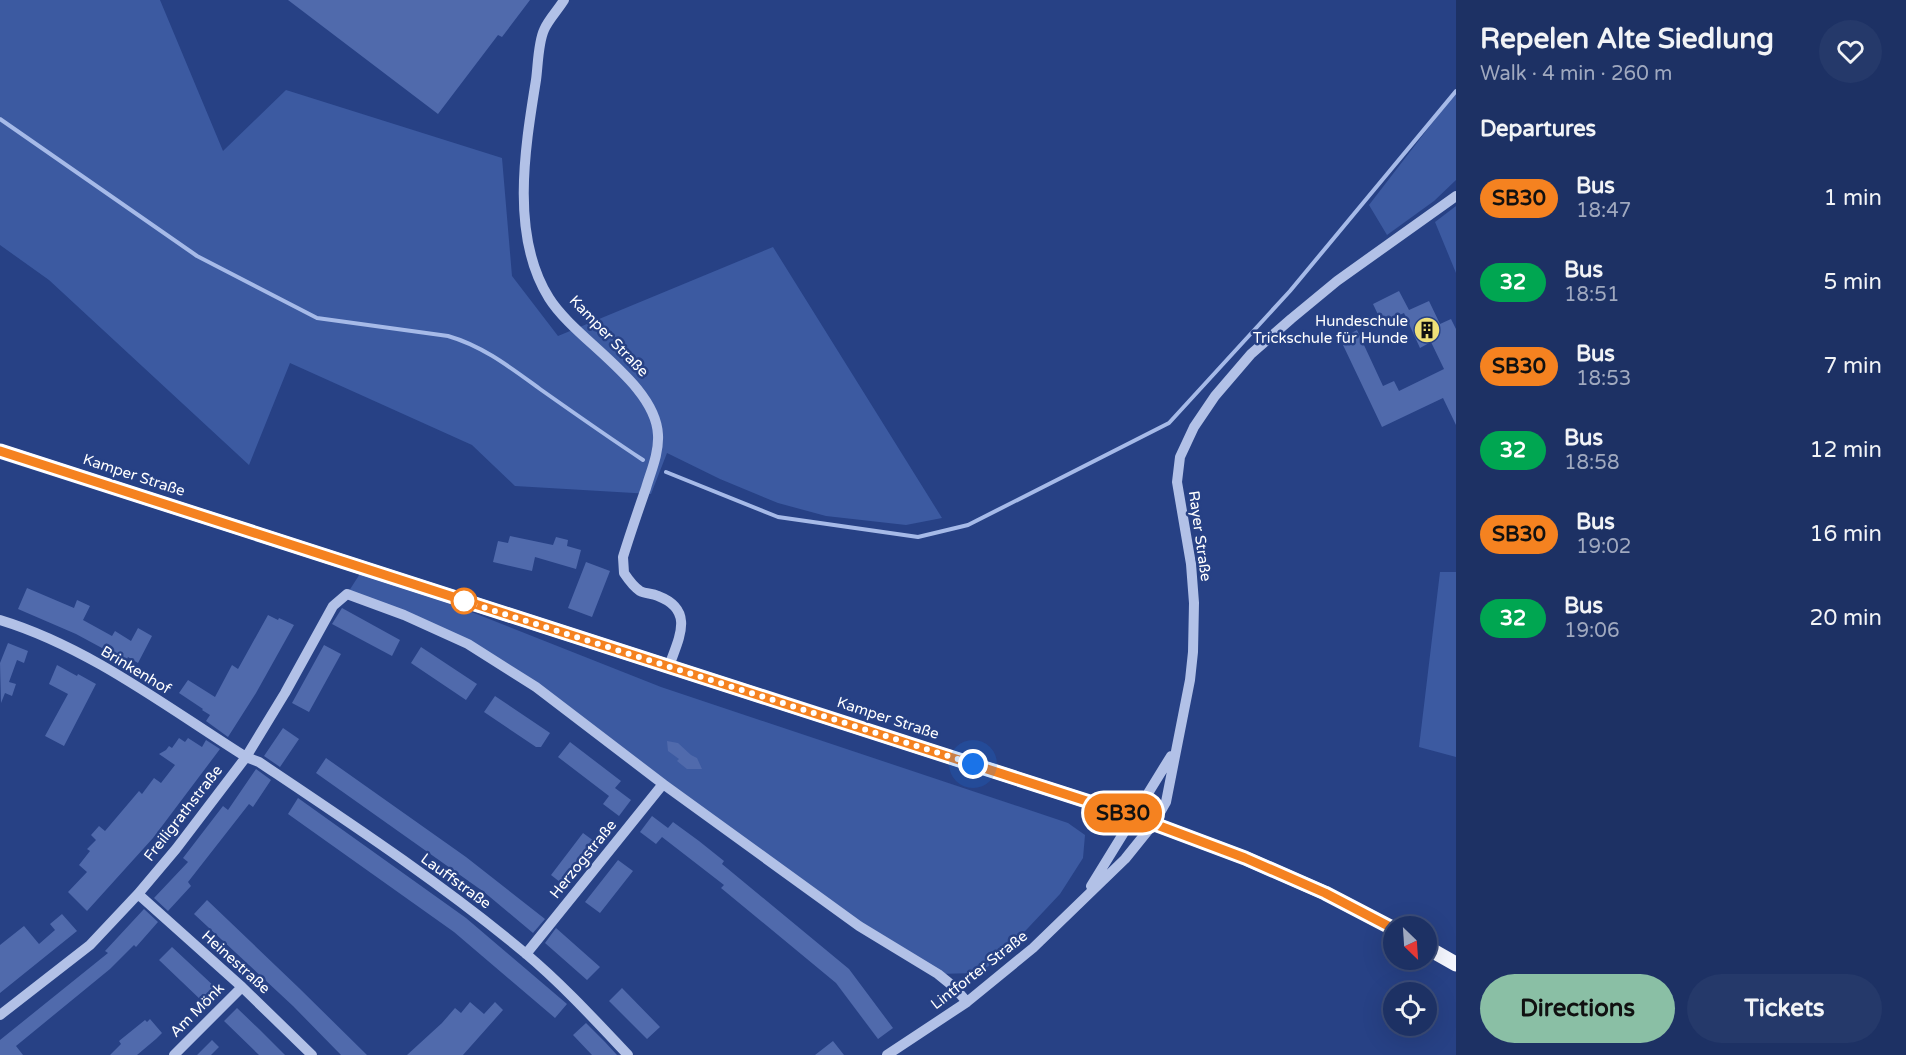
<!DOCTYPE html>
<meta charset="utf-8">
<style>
:root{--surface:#1d3164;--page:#25396a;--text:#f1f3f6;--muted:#a0a9bf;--line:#3b4c78;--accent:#8abfa5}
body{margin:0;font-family:"Varela Round",sans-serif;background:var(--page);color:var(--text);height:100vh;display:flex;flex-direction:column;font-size:22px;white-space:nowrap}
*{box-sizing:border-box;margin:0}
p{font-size:20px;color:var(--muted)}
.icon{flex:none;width:33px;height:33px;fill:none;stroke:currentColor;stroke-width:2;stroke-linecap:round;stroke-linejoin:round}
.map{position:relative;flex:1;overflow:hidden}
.details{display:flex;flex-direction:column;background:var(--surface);width:450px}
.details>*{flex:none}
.badge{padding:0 12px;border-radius:20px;font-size:21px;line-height:39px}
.needle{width:39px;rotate:155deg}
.controls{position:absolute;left:1383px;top:916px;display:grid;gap:12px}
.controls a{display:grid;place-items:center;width:54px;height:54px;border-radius:50%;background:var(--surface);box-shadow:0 6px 24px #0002,0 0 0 2px var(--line);font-size:30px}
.you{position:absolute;width:30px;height:30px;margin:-15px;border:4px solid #fff;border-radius:50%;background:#1a73e8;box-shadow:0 0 0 9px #1a73e833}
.map>.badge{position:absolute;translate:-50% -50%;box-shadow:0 0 0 3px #fff}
h2{padding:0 24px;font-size:22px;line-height:54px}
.round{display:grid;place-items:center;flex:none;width:63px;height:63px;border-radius:32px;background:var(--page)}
.summary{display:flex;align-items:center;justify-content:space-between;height:102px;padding:0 24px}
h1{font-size:28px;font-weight:700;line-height:45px}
.primary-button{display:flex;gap:12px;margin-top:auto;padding:12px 24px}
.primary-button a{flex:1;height:69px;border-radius:36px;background:var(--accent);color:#111;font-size:24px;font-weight:700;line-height:69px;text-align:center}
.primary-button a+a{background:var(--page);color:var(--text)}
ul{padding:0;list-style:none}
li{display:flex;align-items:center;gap:18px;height:84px;padding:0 24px}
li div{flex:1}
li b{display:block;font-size:22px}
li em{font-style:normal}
li .badge{min-width:66px;font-weight:700;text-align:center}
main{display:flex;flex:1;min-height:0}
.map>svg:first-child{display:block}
</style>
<main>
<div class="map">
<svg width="1456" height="1055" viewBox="0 0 1456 1055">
<rect width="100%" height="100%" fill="#274185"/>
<!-- green -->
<path fill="#3c5aa1" d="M 0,0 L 160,0 L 223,151 L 286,90 L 502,158 L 512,276 L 558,336 L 773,247 L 942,518 L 906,525 L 826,516 L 778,503 L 720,479 L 667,453 L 651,494 L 515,486 L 472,445 L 290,363 L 249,465 L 49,280 L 0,245 Z
M 1456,92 L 1456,180 L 1434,201 L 1387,235 L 1369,205 Z
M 1456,206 L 1456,273 L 1435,222 Z
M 363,569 L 661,687 L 1068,823 L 1085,835 L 1083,858 L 1060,894 L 995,963 L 975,973 L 938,974 L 859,926 L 468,644 L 347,594 Z
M 1440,572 L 1456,572 L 1456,757 L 1419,747 Z"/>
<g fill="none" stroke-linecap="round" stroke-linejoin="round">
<!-- stream -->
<path stroke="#a6bae8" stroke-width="4" d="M 0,119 L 197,256 L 317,318 L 448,336 C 483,346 511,368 540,389 C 574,413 608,437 643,460
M 666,472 L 778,517 L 918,537 L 968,525 L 1169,423 L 1290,291 L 1456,91"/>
</g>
<!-- building -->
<path fill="#506aac" d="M 288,0 L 530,0 L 502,37 L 498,35 L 438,114 Z
M 1399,291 L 1409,310 L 1429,301 L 1440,324 L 1451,319 L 1456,329 L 1456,425 L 1443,398 L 1382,427 L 1343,345 L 1349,341 L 1346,336 L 1357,330 L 1383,386 L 1394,381 L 1399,391 L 1444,369 L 1431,342 L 1420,348 L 1404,313 L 1382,323 L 1373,304 Z
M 510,536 L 553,545 L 556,537 L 568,540 L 567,546 L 581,550 L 576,569 L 535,557 L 532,571 L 493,562 L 498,541 L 508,543 Z
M 586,562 L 610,571 L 592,617 L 568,608 Z
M 27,588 L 74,608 L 77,600 L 90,606 L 83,620 L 112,636 L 115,631 L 131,641 L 138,628 L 152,636 L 138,663 L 128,657 L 126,661 L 76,634 L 18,609 Z
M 342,608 L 400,640 L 392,656 L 332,624 Z
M 268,615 L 278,620 L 279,618 L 294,625 L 256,693 L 228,737 L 206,721 L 210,715 L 202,710 L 203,709 L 179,693 L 188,680 L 215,697 L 232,665 L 238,669 Z
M 8,643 L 28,651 L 24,663 L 17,660 L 9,682 L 16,684 L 12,696 L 5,693 L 1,703 L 0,663 Z
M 324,645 L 341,654 L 309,712 L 292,703 Z
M 421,647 L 477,684 L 466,700 L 411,663 Z
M 57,665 L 77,676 L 78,674 L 96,684 L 64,746 L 45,736 L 68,694 L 49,684 Z
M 495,696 L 550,733 L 541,747 L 536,747 L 484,712 Z
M 283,728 L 299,739 L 280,767 L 264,756 Z
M 179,738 L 185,742 L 188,738 L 202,747 L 206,740 L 220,749 L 153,838 L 87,911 L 68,892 L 87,872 L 79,865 L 90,851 L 87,849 L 96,840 L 91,835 L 99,826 L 105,831 L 139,791 L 142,794 L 154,778 L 161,783 L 175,765 L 159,754 L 166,750 L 169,746 L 172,748 Z
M 667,741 L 678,743 L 691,755 L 697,758 L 702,769 L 687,769 L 677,761 L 679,759 L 668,751 Z
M 570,742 L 621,781 L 615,788 L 631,800 L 619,816 L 603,804 L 609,796 L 558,757 Z
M 326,758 L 466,857 L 545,919 L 533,933 L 484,892 L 316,773 Z
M 256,769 L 271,780 L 253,807 L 249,804 L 188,882 L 191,886 L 168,911 L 154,898 L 188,862 L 183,858 L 223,806 L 228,810 Z
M 298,798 L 466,918 L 567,1004 L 555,1018 L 454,932 L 288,814 Z
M 652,816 L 668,828 L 673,822 L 699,841 L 724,861 L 722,864 L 849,969 L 893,1028 L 878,1039 L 836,983 L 721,888 L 724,885 L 662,837 L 656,844 L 640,832 Z
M 583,833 L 598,844 L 565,886 L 551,875 Z
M 618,860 L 633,871 L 600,913 L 585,902 Z
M 207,900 L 299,988 L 367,1055 L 341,1055 L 293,1006 L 194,914 Z
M 144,909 L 158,922 L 136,947 L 134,945 L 110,969 L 16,1046 L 23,1055 L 0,1055 L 0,1040 L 108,953 L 105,951 Z
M 62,914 L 77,931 L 0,993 L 0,945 L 24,926 L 39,944 L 55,930 L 50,924 Z
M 556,928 L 600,967 L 587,980 L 545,943 Z
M 172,947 L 216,988 L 203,1002 L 159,960 Z
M 622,988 L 660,1027 L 647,1039 L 609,1001 Z
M 470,1002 L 484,1014 L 495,1002 L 503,1010 L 463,1055 L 407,1055 L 442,1023 L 455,1008 L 461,1013 Z
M 237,1008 L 259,1029 L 285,1055 L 259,1055 L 224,1021 Z
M 150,1019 L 162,1033 L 156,1039 L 137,1055 L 110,1055 L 121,1044 L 119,1041 L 145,1020 L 147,1022 Z
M 586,1023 L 605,1042 L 617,1055 L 592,1055 L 573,1035 Z
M 212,1040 L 219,1047 L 211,1055 L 197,1055 Z
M 833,1041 L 844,1055 L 815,1055 Z"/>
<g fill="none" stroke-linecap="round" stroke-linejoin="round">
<!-- minor -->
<path stroke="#b2c1e7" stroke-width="10" d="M 564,0 C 558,10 548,20 544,30 C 538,43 538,66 536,80 C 525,148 510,236 549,298 C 575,340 656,383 658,435 C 659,453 651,471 646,488 C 638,511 630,534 623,557 L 624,573 C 628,579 634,587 640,591 C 645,594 652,593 658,596 C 695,610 679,638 669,666
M 0,620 C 89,647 168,708 246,757 L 259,762 C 350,823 441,883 525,953 C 562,984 595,1020 628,1055
M 1091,886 L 1171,756
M 138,894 L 242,987 L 312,1055
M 526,954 L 663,784
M 0,1015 L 90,945 L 138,894 L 176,849 L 246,757 L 285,693 L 333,606 L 347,594 L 404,615 L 468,644 L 536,687 L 663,784 L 859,926 L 938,974 L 954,987 L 967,1002
M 174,1055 L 242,987
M 887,1055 L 967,1002 L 1033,948 L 1125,859 L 1154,823 L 1166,802 L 1190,680 L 1193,652 L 1194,603 L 1191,564 L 1177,482 L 1180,457 L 1194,427 L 1215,396 L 1251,354 L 1291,319 L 1337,281 L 1456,196"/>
<!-- major -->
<path stroke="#f4f6fe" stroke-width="15" d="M 0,451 L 1133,816 L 1245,858 L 1325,893 L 1394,929
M 1426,947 L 1456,964"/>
</g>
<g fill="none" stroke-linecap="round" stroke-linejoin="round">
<defs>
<path id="line" d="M 0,451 L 1133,816 L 1245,858 L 1325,893 L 1394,929"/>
</defs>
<!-- line casing -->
<use href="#line" stroke="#fff" stroke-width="14"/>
<!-- line -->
<use href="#line" stroke="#f58220" stroke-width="9"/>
<!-- walk -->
<path stroke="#fff" stroke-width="6" stroke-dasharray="0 10.8" d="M 464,601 L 973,764"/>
</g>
<!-- icons -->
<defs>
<symbol id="building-disc" viewBox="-11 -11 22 22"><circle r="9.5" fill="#efe078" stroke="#274185"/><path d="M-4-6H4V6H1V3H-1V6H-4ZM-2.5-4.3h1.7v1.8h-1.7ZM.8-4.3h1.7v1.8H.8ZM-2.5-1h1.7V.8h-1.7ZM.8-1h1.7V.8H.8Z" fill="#111"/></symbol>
</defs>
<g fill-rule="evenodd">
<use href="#building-disc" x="1412" y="315" width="30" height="30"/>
</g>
<!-- markers -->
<circle fill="#fff" stroke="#f58220" stroke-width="3" cx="464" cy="601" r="12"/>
<g text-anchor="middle" stroke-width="5" stroke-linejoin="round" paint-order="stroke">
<!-- poi labels -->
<g font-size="15" fill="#fff" stroke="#274185" text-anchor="end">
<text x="1408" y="326">Hundeschule<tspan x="1408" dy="17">Trickschule für Hunde</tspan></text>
</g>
<!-- street labels -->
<g font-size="15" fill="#fff" stroke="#274185">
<text transform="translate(609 336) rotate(46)" y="5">Kamper Straße</text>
<text transform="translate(134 475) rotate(18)" y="5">Kamper Straße</text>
<text transform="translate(1200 536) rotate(82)" y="5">Rayer Straße</text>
<text transform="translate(136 670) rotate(31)" y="5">Brinkenhof</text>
<text transform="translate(888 718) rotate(18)" y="5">Kamper Straße</text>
<text transform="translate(183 813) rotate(-52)" y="5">Freiligrathstraße</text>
<text transform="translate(583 859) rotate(-51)" y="5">Herzogstraße</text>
<text transform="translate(456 881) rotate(36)" y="5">Lauffstraße</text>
<text transform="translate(236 962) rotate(42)" y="5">Heinestraße</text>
<text transform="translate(979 970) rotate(-38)" y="5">Lintforter Straße</text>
<text transform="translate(197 1010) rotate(-45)" y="5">Am Mönk</text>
</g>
</g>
</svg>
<div class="controls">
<a><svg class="needle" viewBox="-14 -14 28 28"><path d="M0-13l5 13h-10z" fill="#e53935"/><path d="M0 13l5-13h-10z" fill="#a0a9bf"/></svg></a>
<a><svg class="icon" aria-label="locate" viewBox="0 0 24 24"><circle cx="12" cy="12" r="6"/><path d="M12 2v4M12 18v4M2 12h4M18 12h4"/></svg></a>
</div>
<div class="you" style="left:973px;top:764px"></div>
<b class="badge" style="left:1123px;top:813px;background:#f58220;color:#111">SB30</b>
</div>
<section class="details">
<div class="summary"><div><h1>Repelen Alte Siedlung</h1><p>Walk · 4 min · 260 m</p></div><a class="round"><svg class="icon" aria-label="heart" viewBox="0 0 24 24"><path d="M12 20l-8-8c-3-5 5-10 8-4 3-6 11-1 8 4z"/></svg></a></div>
<h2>Departures</h2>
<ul>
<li><span class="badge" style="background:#f58220;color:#111">SB30</span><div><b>Bus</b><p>18:47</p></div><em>1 min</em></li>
<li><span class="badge" style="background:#00a651;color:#fff">32</span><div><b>Bus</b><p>18:51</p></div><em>5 min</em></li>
<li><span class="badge" style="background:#f58220;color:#111">SB30</span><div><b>Bus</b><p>18:53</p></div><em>7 min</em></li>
<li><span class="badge" style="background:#00a651;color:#fff">32</span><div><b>Bus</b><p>18:58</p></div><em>12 min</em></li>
<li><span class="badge" style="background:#f58220;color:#111">SB30</span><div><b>Bus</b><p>19:02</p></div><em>16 min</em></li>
<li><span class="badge" style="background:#00a651;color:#fff">32</span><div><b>Bus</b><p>19:06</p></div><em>20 min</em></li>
</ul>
<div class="primary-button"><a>Directions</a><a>Tickets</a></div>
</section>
</main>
